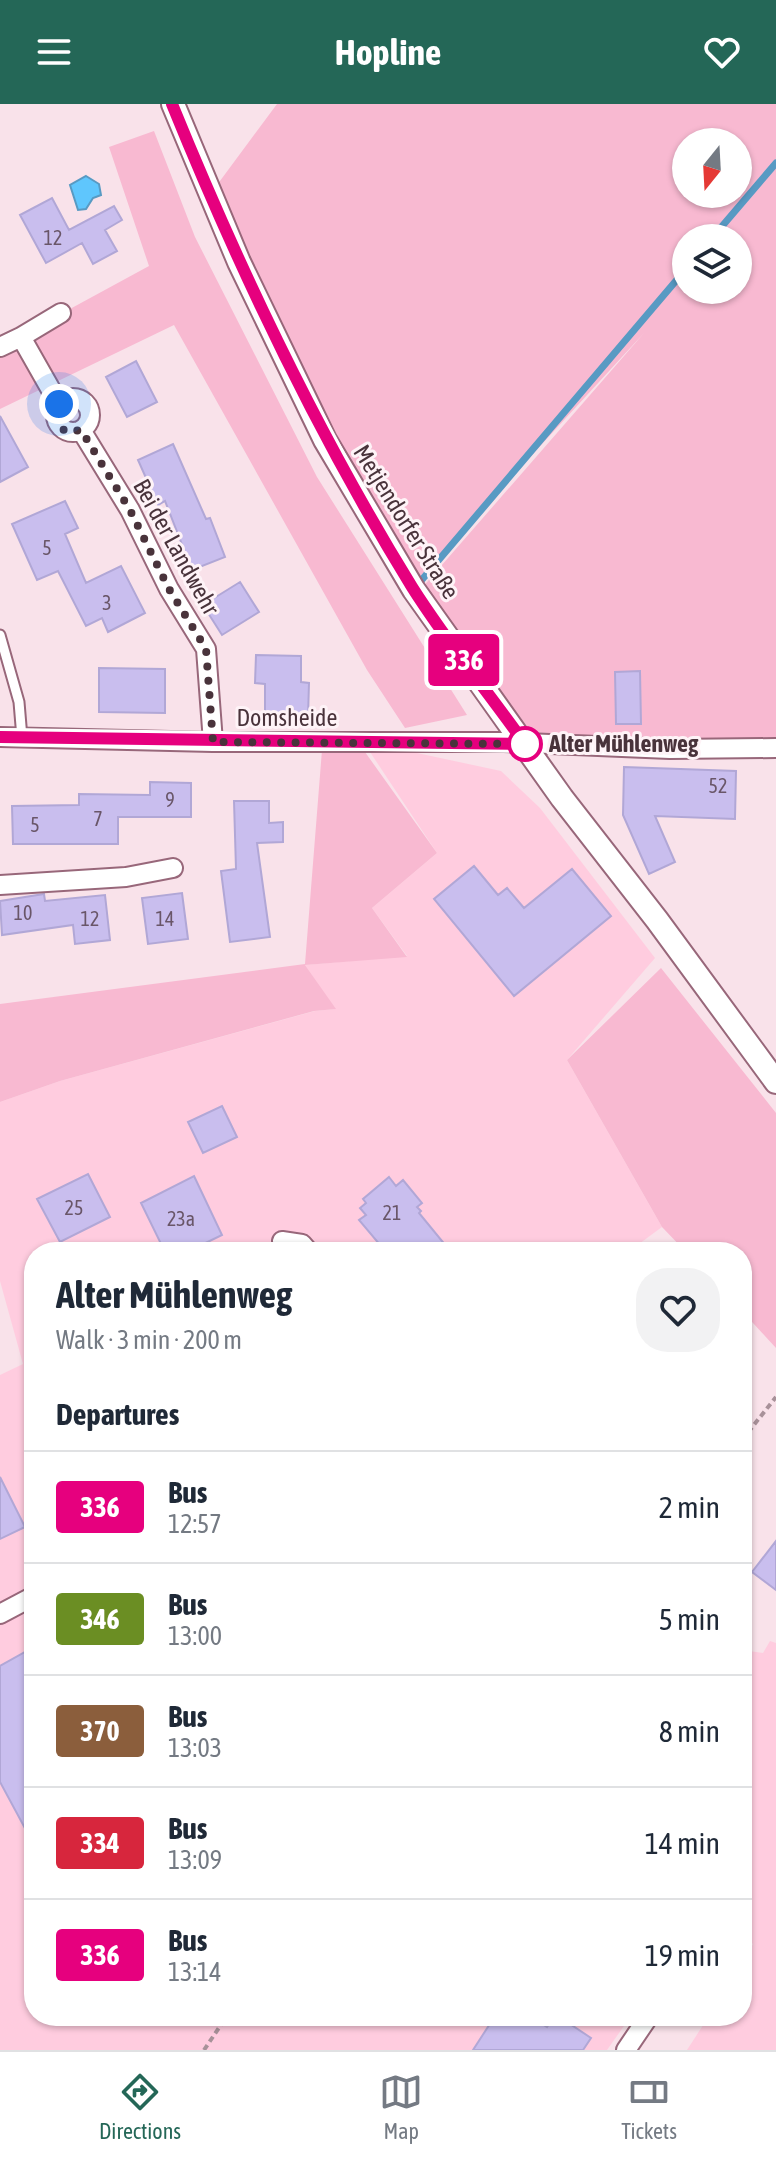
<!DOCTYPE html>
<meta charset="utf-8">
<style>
:root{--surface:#fff;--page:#f2f2f3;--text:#1f2937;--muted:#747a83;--line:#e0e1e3;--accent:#246757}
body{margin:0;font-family:"Asap Condensed",sans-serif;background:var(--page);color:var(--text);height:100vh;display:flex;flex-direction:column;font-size:30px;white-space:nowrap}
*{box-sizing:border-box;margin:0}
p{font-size:26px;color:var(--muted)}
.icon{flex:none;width:44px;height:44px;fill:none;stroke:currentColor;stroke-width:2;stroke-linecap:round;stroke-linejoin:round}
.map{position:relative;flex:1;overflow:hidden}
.sheet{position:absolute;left:24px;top:1138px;width:728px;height:784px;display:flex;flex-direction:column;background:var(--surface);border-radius:32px;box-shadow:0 2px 6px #0004}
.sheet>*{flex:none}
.badge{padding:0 16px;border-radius:6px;font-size:28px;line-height:52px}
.needle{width:52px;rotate:198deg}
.controls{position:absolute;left:672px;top:24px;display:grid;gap:16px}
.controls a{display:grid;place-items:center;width:80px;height:80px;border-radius:50%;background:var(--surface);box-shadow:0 2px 6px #0004;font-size:40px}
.you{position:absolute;width:40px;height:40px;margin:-20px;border:6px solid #fff;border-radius:50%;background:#1a73e8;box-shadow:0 0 0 12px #1a73e833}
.map>.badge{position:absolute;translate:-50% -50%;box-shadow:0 0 0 4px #fff}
h2{padding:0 32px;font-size:30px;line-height:72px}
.round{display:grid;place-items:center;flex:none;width:84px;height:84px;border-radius:32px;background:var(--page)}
.summary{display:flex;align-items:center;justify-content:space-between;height:136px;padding:0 32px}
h1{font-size:38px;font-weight:700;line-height:60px}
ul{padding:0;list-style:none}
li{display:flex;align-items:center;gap:24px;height:112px;padding:0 32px;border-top:2px solid var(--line)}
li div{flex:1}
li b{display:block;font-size:30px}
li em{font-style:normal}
li .badge{min-width:88px;font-weight:700;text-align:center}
header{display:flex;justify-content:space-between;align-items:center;height:104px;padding:0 32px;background:var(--accent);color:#fff;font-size:36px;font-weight:700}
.menu{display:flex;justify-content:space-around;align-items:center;height:112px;border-top:2px solid var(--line);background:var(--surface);font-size:22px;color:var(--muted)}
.menu a{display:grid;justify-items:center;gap:4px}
.menu .active{color:var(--accent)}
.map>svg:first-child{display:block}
</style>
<header><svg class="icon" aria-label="menu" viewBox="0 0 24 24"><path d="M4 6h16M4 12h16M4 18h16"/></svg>Hopline<svg class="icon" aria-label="heart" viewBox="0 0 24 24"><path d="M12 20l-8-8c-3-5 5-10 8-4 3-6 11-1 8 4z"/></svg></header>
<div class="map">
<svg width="776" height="1946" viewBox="0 0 776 1946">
<rect width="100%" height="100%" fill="#f9e2ea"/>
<!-- built -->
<path fill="#ffccdf" d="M 370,648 L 417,649 L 501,667 L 540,704 L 655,854 L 567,956 L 662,1123 L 628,1148 L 34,1148 L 34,1912 L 631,1912 L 607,1946 L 0,1946 L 0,1271 L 23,1260 L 0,1177 L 0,998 L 60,977 L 315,907 L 335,905 L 305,861 L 407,852 L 372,804 L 437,749 Z
M 770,1537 L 776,1539 L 776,1946 L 687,1946 L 709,1912 L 742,1912 L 742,1860 L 753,1840 L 742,1831 L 742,1786 L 745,1780 L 742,1780 L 742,1546 L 763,1549 Z"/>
<!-- green -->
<path fill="#f8b9d1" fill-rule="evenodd" d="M 277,0 L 776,0 L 776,635 L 672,637 L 533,630 L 421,485 L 644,229 L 416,477 L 332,331 L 217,81 ZM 686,38 L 738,38 L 738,90 L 686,90 ZM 686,134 L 738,134 L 738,186 L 686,186 Z
M 154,27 L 195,133 L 317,373 L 467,611 L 405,624 L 367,566 L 174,221 L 0,305 L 0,243 L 149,162 L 109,43 Z
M 322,646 L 365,648 L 437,749 L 372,804 L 407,853 L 305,861 L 336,905 L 314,907 L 60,977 L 0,998 L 0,900 L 305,860 Z
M 661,864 L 776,1009 L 776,1244 L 742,1207 L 742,1148 L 686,1148 L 662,1123 L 567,956 Z"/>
<!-- water -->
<path fill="#5fc6fd" stroke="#589ac3" stroke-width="2" d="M 86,72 L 99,80 L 101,91 L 93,94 L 86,105 L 78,106 L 70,81 Z"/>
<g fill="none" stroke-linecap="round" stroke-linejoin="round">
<!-- stream -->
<path stroke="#589ac3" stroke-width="7" d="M 712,134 L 776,59
M 420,478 L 686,165"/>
</g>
<!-- building -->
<path fill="#c9beee" stroke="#b1a7d6" stroke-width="2" d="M 52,94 L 69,126 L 114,102 L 122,116 L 105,126 L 117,147 L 93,160 L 82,139 L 46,159 L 20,111 Z
M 136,257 L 157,298 L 127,313 L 106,273 Z
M 0,312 L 28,363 L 0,378 Z
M 173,340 L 206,415 L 210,414 L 225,453 L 192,466 L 165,397 L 158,401 L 138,356 Z
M 65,397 L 78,424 L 65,430 L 86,479 L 121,462 L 145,509 L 108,528 L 102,514 L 86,522 L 58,467 L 37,476 L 12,420 Z
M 240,478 L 259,508 L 222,531 L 203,501 Z
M 256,551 L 301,552 L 301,578 L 309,579 L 308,613 L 265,611 L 265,580 L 255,579 Z
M 99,564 L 165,565 L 165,609 L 99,608 Z
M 640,567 L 641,620 L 616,620 L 615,568 Z
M 624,663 L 736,667 L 735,715 L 655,712 L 675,758 L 649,770 L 623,711 Z
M 150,678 L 191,679 L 191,713 L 118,713 L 118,740 L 13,740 L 12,702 L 79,701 L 79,690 L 150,691 Z
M 234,697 L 269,697 L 269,719 L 283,718 L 283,738 L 257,739 L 270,833 L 230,838 L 221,767 L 236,765 Z
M 474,762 L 498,791 L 507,784 L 524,804 L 572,765 L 611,812 L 514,892 L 434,795 Z
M 182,789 L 188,835 L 148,840 L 142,794 Z
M 44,790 L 45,797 L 105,791 L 110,836 L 75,840 L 73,821 L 2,831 L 0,797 Z
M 222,1002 L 237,1033 L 203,1049 L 188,1018 Z
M 88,1070 L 110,1113 L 60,1138 L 37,1095 Z
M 194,1072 L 222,1131 L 187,1148 L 165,1148 L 141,1099 Z
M 389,1073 L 396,1082 L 403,1076 L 422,1099 L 417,1103 L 421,1107 L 419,1109 L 451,1148 L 386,1148 L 359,1116 L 366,1111 L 360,1104 L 366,1099 L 363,1095 Z
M 0,1373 L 25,1423 L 0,1435 Z
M 776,1437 L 776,1486 L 752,1468 Z
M 34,1543 L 34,1741 L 0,1678 L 0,1562 Z
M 495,1912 L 530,1912 L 547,1923 L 554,1912 L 558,1912 L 591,1934 L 583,1946 L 473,1946 Z"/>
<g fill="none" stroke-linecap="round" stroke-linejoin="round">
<defs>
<path id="service" d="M 0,531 L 19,598 L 22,634"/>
<path id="minor" d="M 0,243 L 21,233
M56 311a17 17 0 1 1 34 0a17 17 0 1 1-34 0Z
M 59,300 L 21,233 L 61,209
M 81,326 L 130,406 L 169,485 L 206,545 L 213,638
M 0,633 L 213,638 L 504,638 L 670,645 L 776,644
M 0,781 L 126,773 L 173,764
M 282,1137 L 302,1140 L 309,1148
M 0,1510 L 34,1492
M 626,1946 L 649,1912"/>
<path id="tertiary" d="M 173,0 L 239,158 L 325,336 L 414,486 L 562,694 L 657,816 L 776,978"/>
</defs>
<!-- service casing -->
<use href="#service" stroke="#98677a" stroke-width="13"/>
<!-- minor casing -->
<use href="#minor" stroke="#98677a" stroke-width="22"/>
<!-- tertiary casing -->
<use href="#tertiary" stroke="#98677a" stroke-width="26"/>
<!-- path -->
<path stroke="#a89199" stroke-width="4" stroke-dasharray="6 4" stroke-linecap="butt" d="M 742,1336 L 776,1293
M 204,1946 L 227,1912"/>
<!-- service -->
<use href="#service" stroke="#fff" stroke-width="9"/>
<!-- minor -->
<use href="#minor" stroke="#fff" stroke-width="18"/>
<!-- tertiary -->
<use href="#tertiary" stroke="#fff" stroke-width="22"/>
</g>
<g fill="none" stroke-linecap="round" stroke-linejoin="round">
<defs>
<path id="line" d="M 0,633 L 525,640 C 488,588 446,537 412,483 C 317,329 240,167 172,0"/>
</defs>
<!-- line casing -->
<use href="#line" stroke="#fff" stroke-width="18"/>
<!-- line -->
<use href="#line" stroke="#e6007e" stroke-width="12"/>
<!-- walk -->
<path stroke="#49333b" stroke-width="8" stroke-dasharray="0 14.4" d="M 59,300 C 53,311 56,322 67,328 L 81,326 L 130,406 L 169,485 L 206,545 L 213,638 L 525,640"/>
</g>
<!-- markers -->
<circle fill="#fff" stroke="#e6007e" stroke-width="4" cx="525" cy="640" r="16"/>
<g text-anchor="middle" stroke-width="6" stroke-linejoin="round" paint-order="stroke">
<!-- number labels -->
<g font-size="20" fill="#695668">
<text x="53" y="141">12</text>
<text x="47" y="451">5</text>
<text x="107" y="506">3</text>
<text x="718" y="689">52</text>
<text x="170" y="703">9</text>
<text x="98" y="722">7</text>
<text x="35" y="728">5</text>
<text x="23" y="816">10</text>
<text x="90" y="822">12</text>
<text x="165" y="822">14</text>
<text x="74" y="1111">25</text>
<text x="392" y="1116">21</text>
<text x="181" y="1122">23a</text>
</g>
<!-- street labels -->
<g font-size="24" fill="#49333b" stroke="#fef3f7">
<text transform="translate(406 418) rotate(58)" y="8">Metjendorfer Straße</text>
<text transform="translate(176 443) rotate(61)" y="8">Bei der Landwehr</text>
<text x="287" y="622">Domsheide</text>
</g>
<!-- stop labels -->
<g font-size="24" font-weight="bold" fill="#49333b" stroke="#fef3f7" text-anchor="start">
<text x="549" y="648">Alter Mühlenweg</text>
</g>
</g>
</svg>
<div class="controls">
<a><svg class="needle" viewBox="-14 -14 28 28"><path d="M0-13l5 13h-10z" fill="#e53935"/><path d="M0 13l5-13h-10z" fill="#747a83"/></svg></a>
<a><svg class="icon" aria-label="layers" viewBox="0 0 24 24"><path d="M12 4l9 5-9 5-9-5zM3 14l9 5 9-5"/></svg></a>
</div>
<div class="you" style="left:59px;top:300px"></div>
<b class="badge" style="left:464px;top:556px;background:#e6007e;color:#fff">336</b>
<section class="sheet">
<div class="summary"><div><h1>Alter Mühlenweg</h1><p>Walk · 3 min · 200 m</p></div><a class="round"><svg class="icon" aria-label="heart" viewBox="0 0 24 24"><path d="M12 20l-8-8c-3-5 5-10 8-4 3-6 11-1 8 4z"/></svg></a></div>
<h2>Departures</h2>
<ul>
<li><span class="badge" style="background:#e6007e;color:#fff">336</span><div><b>Bus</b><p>12:57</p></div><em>2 min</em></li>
<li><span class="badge" style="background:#6b8e23;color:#fff">346</span><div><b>Bus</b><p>13:00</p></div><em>5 min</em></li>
<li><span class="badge" style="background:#8b5e3c;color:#fff">370</span><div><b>Bus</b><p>13:03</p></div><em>8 min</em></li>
<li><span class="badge" style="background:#d7263d;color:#fff">334</span><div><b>Bus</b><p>13:09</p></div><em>14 min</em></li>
<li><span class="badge" style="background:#e6007e;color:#fff">336</span><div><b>Bus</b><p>13:14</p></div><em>19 min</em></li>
</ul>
</section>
</div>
<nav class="menu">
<a class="active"><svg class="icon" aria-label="directions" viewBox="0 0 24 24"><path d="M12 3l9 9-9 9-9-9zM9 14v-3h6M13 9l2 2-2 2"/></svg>Directions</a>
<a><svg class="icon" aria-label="map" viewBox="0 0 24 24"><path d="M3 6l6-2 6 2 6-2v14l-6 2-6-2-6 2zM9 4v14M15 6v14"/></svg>Map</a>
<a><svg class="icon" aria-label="tickets" viewBox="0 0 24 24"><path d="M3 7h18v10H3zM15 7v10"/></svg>Tickets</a>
</nav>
